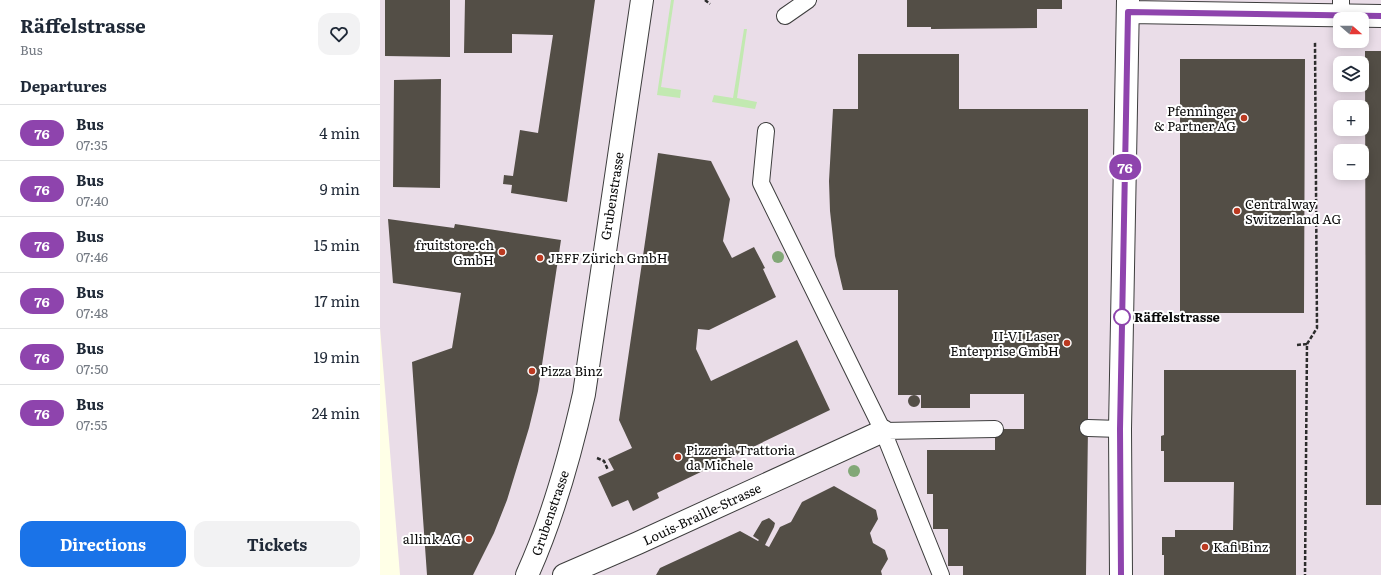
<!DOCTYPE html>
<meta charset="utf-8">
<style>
:root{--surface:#fff;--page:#f2f2f3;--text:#1f2937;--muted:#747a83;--line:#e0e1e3;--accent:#1a73e8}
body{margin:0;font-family:Literata,serif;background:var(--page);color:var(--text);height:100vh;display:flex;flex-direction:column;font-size:15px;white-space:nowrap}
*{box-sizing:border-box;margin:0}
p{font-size:13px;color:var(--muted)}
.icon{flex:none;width:22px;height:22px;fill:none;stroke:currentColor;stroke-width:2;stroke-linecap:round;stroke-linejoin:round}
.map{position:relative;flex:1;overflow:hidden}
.sheet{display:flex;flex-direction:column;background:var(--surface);width:380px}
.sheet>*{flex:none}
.badge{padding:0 8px;border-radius:13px;font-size:14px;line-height:26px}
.needle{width:26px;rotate:110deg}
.buttons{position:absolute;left:953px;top:12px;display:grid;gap:8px}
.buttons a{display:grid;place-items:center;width:36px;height:36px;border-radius:8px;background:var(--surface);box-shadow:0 2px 10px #0003;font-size:20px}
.map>.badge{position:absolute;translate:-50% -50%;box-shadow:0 0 0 2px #fff}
h2{padding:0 20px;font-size:15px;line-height:36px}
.round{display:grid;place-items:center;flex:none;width:42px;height:42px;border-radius:12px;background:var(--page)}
.head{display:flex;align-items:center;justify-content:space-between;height:68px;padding:0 20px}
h1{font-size:19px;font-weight:700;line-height:30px}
.action{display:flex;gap:8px;margin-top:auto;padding:8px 20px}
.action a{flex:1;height:46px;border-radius:12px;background:var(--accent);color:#fff;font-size:16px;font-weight:700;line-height:46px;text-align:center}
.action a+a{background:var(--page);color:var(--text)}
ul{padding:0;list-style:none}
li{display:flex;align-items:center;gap:12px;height:56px;padding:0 20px;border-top:1px solid var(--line)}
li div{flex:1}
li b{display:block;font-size:15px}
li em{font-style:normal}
li .badge{min-width:44px;font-weight:700;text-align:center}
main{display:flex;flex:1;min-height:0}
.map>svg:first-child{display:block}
</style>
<main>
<section class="sheet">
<div class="head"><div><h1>Räffelstrasse</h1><p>Bus</p></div><a class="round"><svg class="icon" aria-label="heart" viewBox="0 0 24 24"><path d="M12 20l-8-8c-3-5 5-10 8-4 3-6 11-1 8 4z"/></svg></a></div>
<h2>Departures</h2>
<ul>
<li><span class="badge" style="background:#8e44ad;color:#fff">76</span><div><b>Bus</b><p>07:35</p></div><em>4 min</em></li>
<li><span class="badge" style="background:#8e44ad;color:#fff">76</span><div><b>Bus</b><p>07:40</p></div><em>9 min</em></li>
<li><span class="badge" style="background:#8e44ad;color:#fff">76</span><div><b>Bus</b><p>07:46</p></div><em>15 min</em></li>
<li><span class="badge" style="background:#8e44ad;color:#fff">76</span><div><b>Bus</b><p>07:48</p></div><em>17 min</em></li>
<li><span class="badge" style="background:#8e44ad;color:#fff">76</span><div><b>Bus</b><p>07:50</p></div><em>19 min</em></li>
<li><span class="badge" style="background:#8e44ad;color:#fff">76</span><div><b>Bus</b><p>07:55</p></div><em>24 min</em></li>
</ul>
<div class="action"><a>Directions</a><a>Tickets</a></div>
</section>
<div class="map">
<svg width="1001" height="575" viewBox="0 0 1001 575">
<rect width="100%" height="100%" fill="#ffffe7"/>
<!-- industrial -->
<path fill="#eadde8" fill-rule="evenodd" d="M 0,0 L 1001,0 L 1001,575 L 20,575 L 0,328 ZM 960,19 L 982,19 L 982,41 L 960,41 ZM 960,63 L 982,63 L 982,85 L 960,85 ZM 960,107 L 982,107 L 982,129 L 960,129 ZM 960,151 L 982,151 L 982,173 L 960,173 Z"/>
<!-- green -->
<path fill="#c2e9b1" d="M 291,0 L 294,0 L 281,87 L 301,90 L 300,98 L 277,95 Z
M 364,29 L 367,29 L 357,98 L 377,102 L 375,109 L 332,102 L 334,95 L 353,98 Z"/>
<!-- building -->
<path fill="#534e46" d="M 5,0 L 70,0 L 70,57 L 5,56 Z
M 85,0 L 215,0 L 187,202 L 131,193 L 132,185 L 123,184 L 124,175 L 133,176 L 140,130 L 158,133 L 173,35 L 132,34 L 132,53 L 84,53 Z
M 527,0 L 682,0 L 682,9 L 657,9 L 657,28 L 551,29 L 551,27 L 527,27 Z
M 985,51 L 1001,51 L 1001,505 L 986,505 Z
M 478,54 L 579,54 L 579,109 L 708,109 L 708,428 L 706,575 L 583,575 L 583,566 L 568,566 L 568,529 L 553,529 L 553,494 L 547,494 L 547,450 L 615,450 L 615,429 L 644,429 L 644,394 L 590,394 L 590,408 L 541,408 L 541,395 L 518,395 L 518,290 L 463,290 L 455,256 L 450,211 L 449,181 L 453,109 L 478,109 Z
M 800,59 L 925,59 L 924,313 L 800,313 Z
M 61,79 L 60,188 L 13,187 L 14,80 Z
M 278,153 L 331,161 L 350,199 L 343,241 L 352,258 L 374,247 L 385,268 L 383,269 L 396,297 L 329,330 L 318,329 L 316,349 L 331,381 L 417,340 L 450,410 L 277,493 L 279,498 L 253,511 L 248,500 L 232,507 L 218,477 L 234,470 L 228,459 L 252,448 L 239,420 Z
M 8,219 L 74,228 L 75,224 L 181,240 L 158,391 L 149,428 L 127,500 L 114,533 L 93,575 L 47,575 L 32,362 L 72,348 L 81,293 L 13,283 Z
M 784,370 L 916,370 L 916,575 L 784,575 L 784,555 L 782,555 L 782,537 L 795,537 L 795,530 L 853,530 L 854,482 L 784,482 L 784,451 L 781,451 L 781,436 L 784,435 Z
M528 401a6 6 0 1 1 12 0a6 6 0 1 1-12 0Z
M 454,486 L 496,510 L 498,519 L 490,533 L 493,543 L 505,550 L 508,559 L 501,571 L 502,575 L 276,575 L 280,568 L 360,531 L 378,541 L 379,540 L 373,536 L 382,521 L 389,518 L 395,523 L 394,527 L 385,545 L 389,547 L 400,527 L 411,522 L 422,502 Z"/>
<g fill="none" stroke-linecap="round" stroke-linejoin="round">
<defs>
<path id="lane" d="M 405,16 L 428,0
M 961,16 L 961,0
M 386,131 L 381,183 L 503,431 L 561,575
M 708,428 L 740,429
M 503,431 L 615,429"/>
<path id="street" d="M 749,12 L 1001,16
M 147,575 C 173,518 190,456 204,394 L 262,0
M 184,575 L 258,543 L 503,431
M 741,575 L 740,429 L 748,0"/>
</defs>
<!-- lane casing -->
<use href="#lane" stroke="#3d3d3d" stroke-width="18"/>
<!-- street casing -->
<use href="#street" stroke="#3d3d3d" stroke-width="24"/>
<!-- path -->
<path stroke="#2c2c2c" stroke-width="2.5" stroke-dasharray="4 2" stroke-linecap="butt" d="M 325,0 L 330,4
M 927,344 L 937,328 L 935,42
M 917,345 L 927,344 L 925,575
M 217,458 L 224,461 L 228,470"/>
<!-- lane -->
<use href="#lane" stroke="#fff" stroke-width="16"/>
<!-- street -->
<use href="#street" stroke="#fff" stroke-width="22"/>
</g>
<!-- trees -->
<g fill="#82a877">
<circle cx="398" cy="257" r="6"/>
<circle cx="474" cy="471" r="6"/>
</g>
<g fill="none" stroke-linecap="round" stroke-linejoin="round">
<defs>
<path id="line" d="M 741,575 L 740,429 L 748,12 L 1001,16"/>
</defs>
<!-- line casing -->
<use href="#line" stroke="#fff" stroke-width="9"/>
<!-- line -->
<use href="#line" stroke="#8e44ad" stroke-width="6"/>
</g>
<!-- markers -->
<g fill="#bb3a21" stroke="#fff" stroke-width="1.5">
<circle cx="864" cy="118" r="4"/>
<circle cx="857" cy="211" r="4"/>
<circle cx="122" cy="252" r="4"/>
<circle cx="160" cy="258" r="4"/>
<circle cx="687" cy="343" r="4"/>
<circle cx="152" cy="371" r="4"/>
<circle cx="298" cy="457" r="4"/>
<circle cx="89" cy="539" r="4"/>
<circle cx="825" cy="547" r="4"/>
</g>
<circle fill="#fff" stroke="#8e44ad" stroke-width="2" cx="742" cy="317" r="8"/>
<g text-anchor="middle" stroke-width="4" stroke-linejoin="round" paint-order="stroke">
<!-- poi labels -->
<g font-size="13" fill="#0a0a0a" stroke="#fff" text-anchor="start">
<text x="856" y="116" text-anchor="end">Pfenninger<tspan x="856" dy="15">&amp; Partner AG</tspan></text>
<text x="865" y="209">Centralway<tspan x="865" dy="15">Switzerland AG</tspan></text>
<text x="114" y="250" text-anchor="end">fruitstore.ch<tspan x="114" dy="15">GmbH</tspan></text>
<text x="168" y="263">JEFF Zürich GmbH</text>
<text x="679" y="341" text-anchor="end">II-VI Laser<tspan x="679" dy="15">Enterprise GmbH</tspan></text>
<text x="160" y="376">Pizza Binz</text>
<text x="306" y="455">Pizzeria Trattoria<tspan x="306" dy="15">da Michele</tspan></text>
<text x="81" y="544" text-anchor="end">allink AG</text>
<text x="833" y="552">Kafi Binz</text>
</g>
<!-- street labels -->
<g font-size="13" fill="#0a0a0a" stroke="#fff">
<text transform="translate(232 196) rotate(-81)" y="5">Grubenstrasse</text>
<text transform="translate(170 513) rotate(-71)" y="5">Grubenstrasse</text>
<text transform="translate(322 514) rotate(-25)" y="5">Louis-Braille-Strasse</text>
</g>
<!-- stop labels -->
<g font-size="13" font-weight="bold" fill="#0a0a0a" stroke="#fff" text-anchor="start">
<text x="754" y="322">Räffelstrasse</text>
</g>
</g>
</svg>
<div class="buttons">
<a><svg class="needle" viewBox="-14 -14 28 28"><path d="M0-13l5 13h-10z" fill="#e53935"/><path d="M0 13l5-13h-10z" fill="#747a83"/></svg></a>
<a><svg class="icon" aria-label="layers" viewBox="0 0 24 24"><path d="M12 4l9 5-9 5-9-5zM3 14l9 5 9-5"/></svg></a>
<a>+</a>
<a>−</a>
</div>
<b class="badge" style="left:745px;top:167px;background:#8e44ad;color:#fff">76</b>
</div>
</main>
